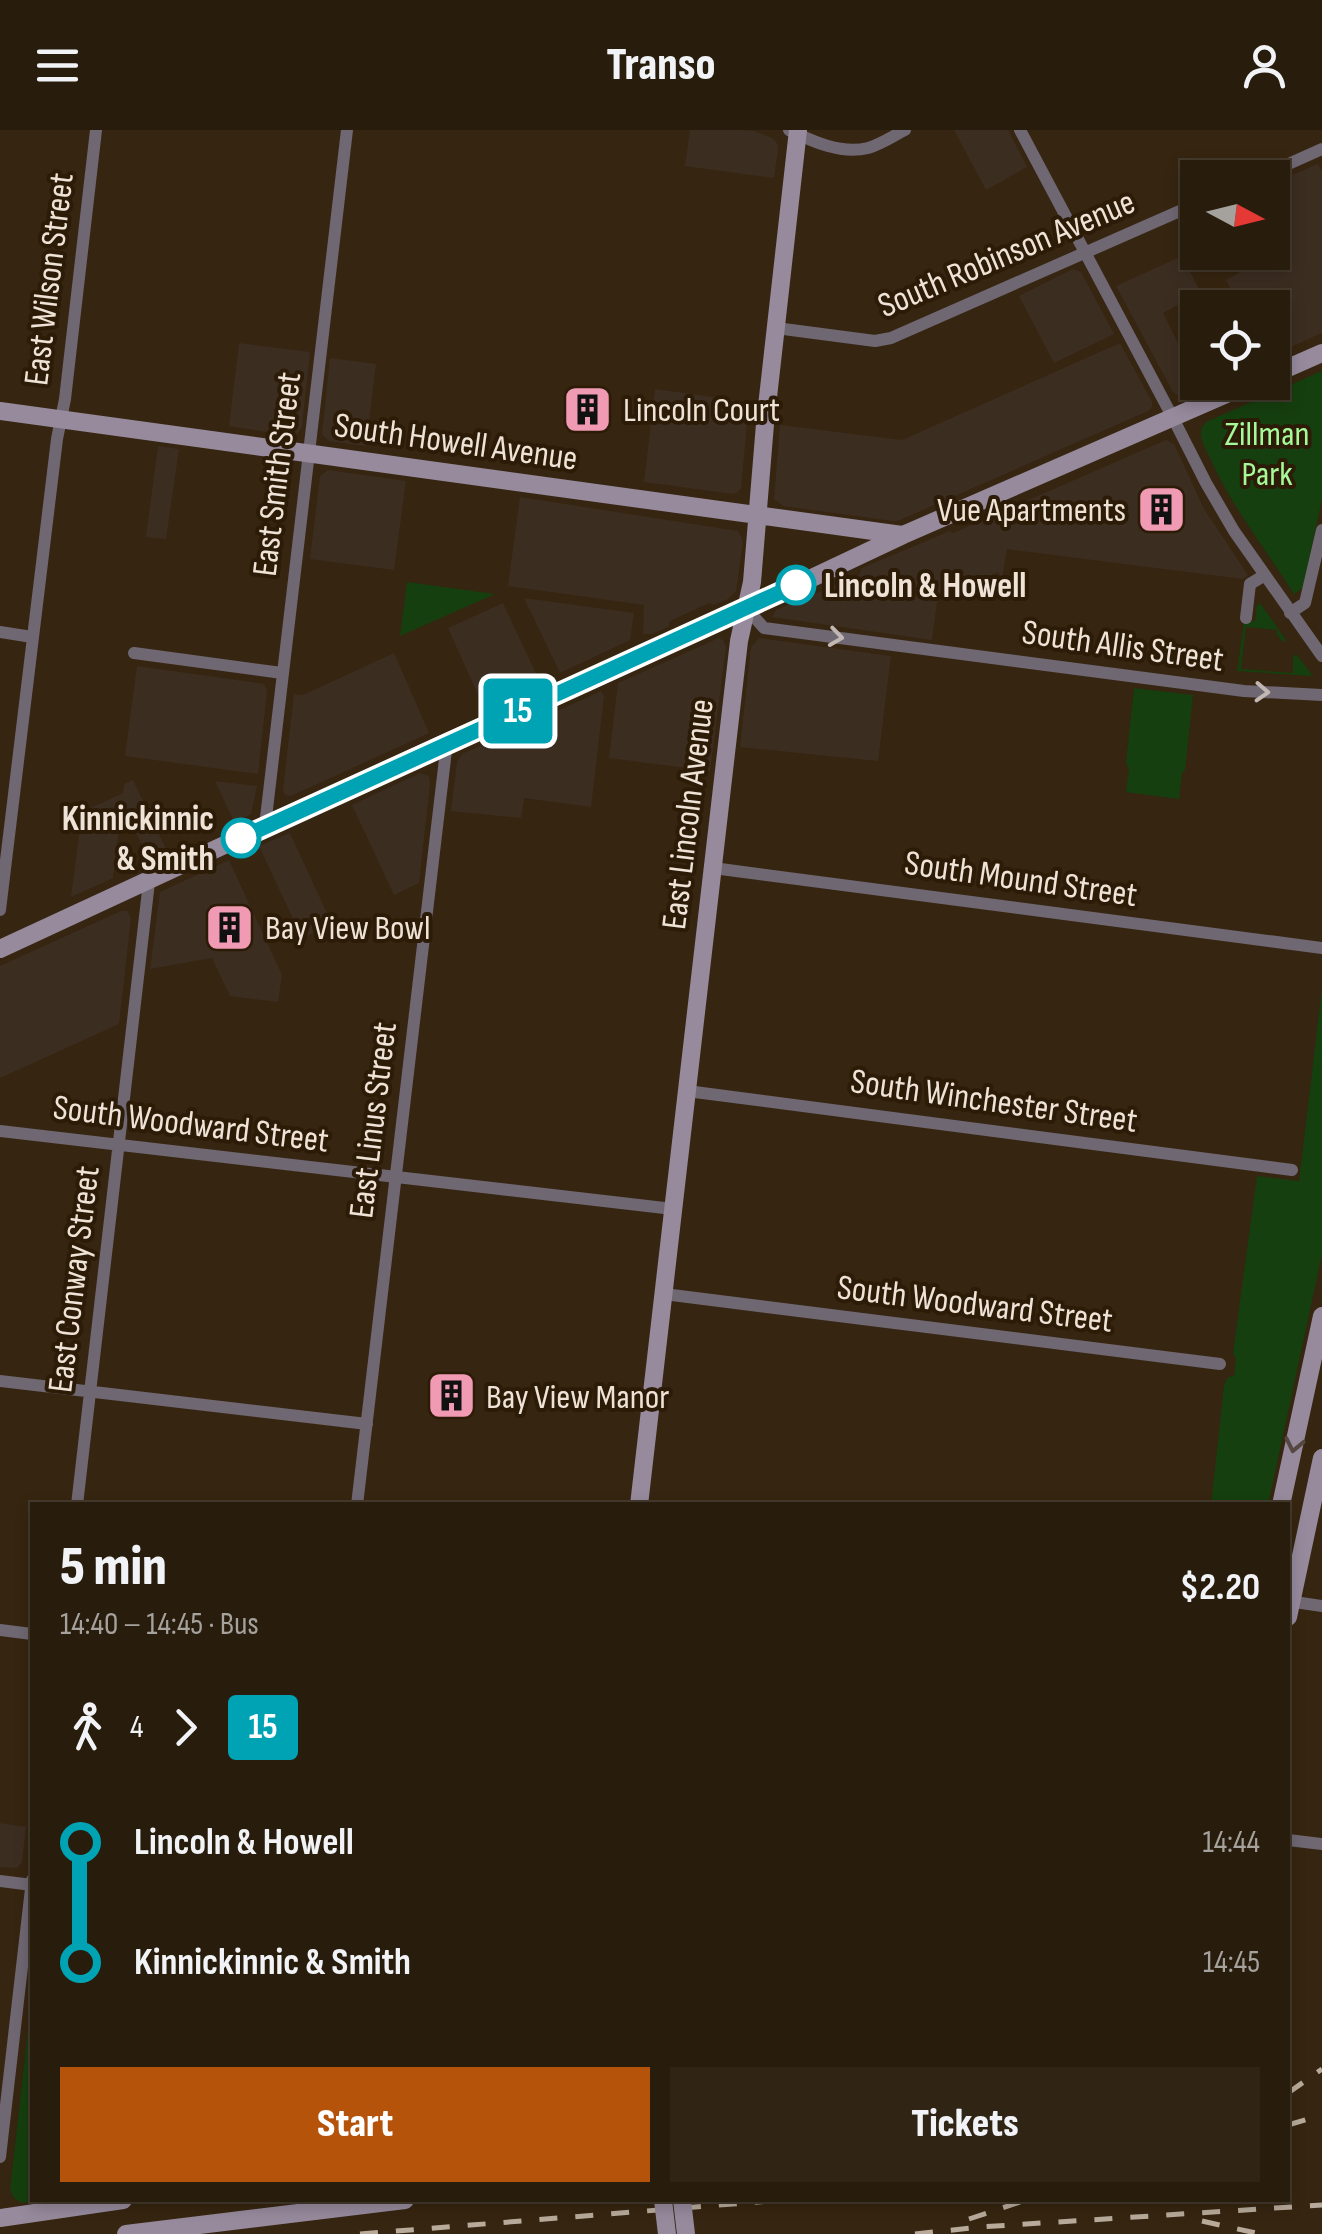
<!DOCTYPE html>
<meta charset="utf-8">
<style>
:root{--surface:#281c0c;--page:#302515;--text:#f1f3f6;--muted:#a5a19d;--line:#443a2d;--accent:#b45309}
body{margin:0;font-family:"Sofia Sans Condensed",sans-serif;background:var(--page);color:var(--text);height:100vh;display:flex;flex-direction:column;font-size:38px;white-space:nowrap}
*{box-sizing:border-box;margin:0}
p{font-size:32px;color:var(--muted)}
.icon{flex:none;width:55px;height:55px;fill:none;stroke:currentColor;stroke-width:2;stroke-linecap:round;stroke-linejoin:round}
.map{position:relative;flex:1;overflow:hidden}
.panel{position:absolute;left:30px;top:1372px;width:1260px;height:700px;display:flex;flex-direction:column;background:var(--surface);border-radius:0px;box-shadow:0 5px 15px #0003,0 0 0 2px var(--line)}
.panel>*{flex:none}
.badge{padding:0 20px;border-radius:8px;font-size:35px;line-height:65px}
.needle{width:65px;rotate:97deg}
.fabs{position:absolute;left:1180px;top:30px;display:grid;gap:20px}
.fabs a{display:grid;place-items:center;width:110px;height:110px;border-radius:0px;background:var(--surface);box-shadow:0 5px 15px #0003,0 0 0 2px var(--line);font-size:50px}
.map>.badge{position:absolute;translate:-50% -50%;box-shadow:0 0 0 5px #fff}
.legs{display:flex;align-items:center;gap:15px;height:110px;padding:0 30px;font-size:32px}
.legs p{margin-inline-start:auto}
.head{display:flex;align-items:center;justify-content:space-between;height:170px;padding:0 30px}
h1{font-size:55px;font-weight:800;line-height:75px}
.cta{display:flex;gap:20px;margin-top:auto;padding:20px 30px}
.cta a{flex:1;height:115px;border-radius:0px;background:var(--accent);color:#fff;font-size:40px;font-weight:800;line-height:115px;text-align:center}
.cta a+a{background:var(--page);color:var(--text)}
ul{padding:0 30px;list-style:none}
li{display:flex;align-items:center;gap:35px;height:120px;font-size:38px}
li i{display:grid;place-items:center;width:15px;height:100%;margin:0 12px;background:currentColor}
li i::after{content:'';width:25px;height:25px;margin:-12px;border:8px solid;border-radius:50%;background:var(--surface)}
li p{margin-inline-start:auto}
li:first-child i{background:linear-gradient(#0000 50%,currentColor 0)}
li:last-child i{background:linear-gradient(currentColor 50%,#0000 0)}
header{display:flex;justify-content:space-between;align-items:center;height:130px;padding:0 30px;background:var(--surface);font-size:45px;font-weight:800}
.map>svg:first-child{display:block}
</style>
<header><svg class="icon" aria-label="menu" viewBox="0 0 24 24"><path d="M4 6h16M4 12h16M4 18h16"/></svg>Transo<svg class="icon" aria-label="person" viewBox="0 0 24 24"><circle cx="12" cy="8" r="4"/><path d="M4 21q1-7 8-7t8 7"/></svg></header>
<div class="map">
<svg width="1322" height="2104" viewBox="0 0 1322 2104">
<rect width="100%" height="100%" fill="#362510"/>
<!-- commercial -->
<path fill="#3c2d21" d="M 690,0 L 744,0 L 755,1 L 772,8 L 777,13 L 778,19 L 774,48 L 685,36 Z
M 954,0 L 1008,0 L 1027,37 L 986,60 Z
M 1318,34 L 1322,41 L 1322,203 L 1273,225 L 1272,178 L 1240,177 L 1226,150 L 1293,114 L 1273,79 L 1273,53 Z
M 1182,126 L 1201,163 L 1163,183 L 1200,257 L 1179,266 L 1173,262 L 1116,156 Z
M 1073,139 L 1081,142 L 1114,204 L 1054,233 L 1019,166 Z
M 239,213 L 310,222 L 302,296 L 298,303 L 292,306 L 229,296 Z
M 1120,213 L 1152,272 L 1152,277 L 1148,281 L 900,390 L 893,391 L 783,376 L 774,369 L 780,295 L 902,310 Z
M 330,228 L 376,234 L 366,316 L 329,311 L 322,304 Z
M 655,259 L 749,272 L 741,358 L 738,362 L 733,364 L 644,352 Z
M 1166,310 L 1174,314 L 1204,379 L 1248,445 L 1243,449 L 1007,419 L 1002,449 L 998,442 L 978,451 L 975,446 L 957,454 L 957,457 L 938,464 L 932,510 L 772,487 L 776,480 L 859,445 L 862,438 L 950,401 L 953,403 Z
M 158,316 L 179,319 L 166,409 L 146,407 Z
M 328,340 L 406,351 L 394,440 L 310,429 L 320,346 Z
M 520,367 L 738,401 L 743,411 L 736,461 L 728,469 L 714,475 L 709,473 L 670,491 L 668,497 L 652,504 L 643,504 L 644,475 L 508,456 Z
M 524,468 L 634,483 L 630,510 L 560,543 Z
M 503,473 L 540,552 L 484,578 L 448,498 Z
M 719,508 L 723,510 L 726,517 L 710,641 L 609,628 L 618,553 Z
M 759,508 L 891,526 L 878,631 L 740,617 L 751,517 Z
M 394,523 L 429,603 L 291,666 L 285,665 L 283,660 L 294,564 L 303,565 Z
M 137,536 L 264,554 L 267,561 L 258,644 L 125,626 Z
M 601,561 L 604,566 L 591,677 L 524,668 L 521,688 L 451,681 L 457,632 L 462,624 Z
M 420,643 L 429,646 L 430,654 L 419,753 L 394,765 L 352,675 Z
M 133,650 L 168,723 L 150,731 L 122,674 L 113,748 L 71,767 L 82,682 L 123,663 L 124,654 Z
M 215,651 L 257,656 L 251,684 L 234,692 Z
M 290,703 L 332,794 L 302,808 L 259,716 Z
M 229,730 L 282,845 L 278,872 L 230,866 L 212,828 L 150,839 L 160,762 Z
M 121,781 L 127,781 L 131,788 L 119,894 L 0,948 L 0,836 Z
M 0,1693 L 26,1697 L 22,1732 L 17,1738 L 0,1737 Z"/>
<!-- green -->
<path fill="#153f0e" d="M 1322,241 L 1322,369 L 1303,458 L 1294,464 C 1265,418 1231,376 1209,326 C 1206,320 1201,311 1201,304 C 1201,296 1203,296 1208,291 Z
M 407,452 L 495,464 L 400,506 Z
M 1260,473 L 1286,510 L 1283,512 L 1277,505 L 1277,500 L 1246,497 L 1241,539 L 1293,543 L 1293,527 L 1296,524 L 1313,546 L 1237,541 L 1244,492 L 1255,491 L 1257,475 Z
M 1134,558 L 1193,565 L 1185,640 L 1182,643 L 1179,669 L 1126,662 L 1129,639 L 1126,633 Z
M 1322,859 L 1322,1124 L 1268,1375 L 1211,1375 L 1224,1255 L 1228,1247 L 1234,1246 L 1236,1229 L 1233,1223 L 1257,1046 L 1299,1051 Z
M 32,1864 L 32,2070 L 40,2070 L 22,2073 L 14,2068 L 10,2060 Z"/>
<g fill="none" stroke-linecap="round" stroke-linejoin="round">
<!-- street -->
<path stroke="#6f6772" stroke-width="12" d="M 789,0 C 812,11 841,25 868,18 C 881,14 893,6 905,0
M 1020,0 L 1173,288 L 1206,353 L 1234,401 L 1322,526
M 1257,48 L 1322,19
M 776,198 L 875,211 L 891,208 L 1198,73
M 747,479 L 764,498 L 1244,561 L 1322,565
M 1290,483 L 1305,473 L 1322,400
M 1246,488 L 1250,454 L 1265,445
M 0,502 L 32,507
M 134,523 L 282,543
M 265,696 L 347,0
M 713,738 L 1322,818
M 0,780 L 57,309 L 65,269 L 96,0
M 687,961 L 1292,1040
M 0,1001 L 673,1079
M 664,1164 L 1220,1234
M 0,1251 L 367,1294
M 77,1375 L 149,752
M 357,1375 L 447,612
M 1288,1471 L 1322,1476
M 0,1500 L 32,1504
M 1288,1710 L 1322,1714
M 0,1751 L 32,1755
M 0,2027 L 32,1750"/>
<!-- secondary -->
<path stroke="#968a9c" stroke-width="18" d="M 1272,245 L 1322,223
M 0,281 L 902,405
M 0,819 L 447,612 L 725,489 L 903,405 L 1254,252
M 639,1375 L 739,511 L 752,452 L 765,294 L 798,0
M 1281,1375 L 1322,1186
M 1288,1487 L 1322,1328
M 0,2088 L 123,2070
M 126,2104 L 405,2070"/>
<!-- rail -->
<path stroke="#b8ab9b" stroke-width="5" stroke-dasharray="18 18" stroke-linecap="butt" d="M 1288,1963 L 1322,1939
M 1288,1995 L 1322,1985
M 969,2089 L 1026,2070
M 1202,2091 L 1260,2104
M 360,2104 L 782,2070
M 915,2104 L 980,2097 L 1322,2075"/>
<!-- secondary-bridge -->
<path stroke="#968a9c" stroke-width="18" d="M 663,2070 L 667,2104
M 682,2070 L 686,2104"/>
</g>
<!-- one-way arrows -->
<defs><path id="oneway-chevron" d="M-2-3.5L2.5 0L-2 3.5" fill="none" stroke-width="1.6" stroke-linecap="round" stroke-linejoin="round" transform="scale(2.5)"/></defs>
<g stroke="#c2b8b3">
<use href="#oneway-chevron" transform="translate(836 507) rotate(8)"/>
<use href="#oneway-chevron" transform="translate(1262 562) rotate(3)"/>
</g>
<use stroke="#564743" href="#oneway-chevron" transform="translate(1294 1315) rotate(102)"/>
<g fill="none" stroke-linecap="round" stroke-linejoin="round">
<defs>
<path id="line-1" d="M 241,708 L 796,455"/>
</defs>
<!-- line-1 casing -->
<use href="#line-1" stroke="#fff" stroke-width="22"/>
<!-- line-1 -->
<use href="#line-1" stroke="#00a3b4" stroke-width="15"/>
</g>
<!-- icons -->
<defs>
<symbol id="building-square" viewBox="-11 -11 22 22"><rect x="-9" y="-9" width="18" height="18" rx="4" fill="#f19ab3" stroke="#2c1b07"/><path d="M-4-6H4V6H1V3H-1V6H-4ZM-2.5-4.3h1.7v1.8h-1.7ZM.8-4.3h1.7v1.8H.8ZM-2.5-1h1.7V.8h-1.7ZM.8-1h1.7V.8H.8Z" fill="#111"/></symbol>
</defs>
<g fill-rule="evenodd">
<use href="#building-square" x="560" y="252" width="55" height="55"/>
<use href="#building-square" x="1134" y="352" width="55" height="55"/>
<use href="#building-square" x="202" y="770" width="55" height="55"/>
<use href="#building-square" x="424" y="1238" width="55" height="55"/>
</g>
<!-- markers -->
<g fill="#fff" stroke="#00a3b4" stroke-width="5">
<circle cx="796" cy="455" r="18"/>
<circle cx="241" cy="708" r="18"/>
</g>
<g text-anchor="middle" stroke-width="8" stroke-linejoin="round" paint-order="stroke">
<!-- street labels -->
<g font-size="35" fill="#eee3d6" stroke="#2c1b07">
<text transform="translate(1006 123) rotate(-23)" y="12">South Robinson Avenue</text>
<text transform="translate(48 149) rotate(-83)" y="12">East Wilson Street</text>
<text transform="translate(456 311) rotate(8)" y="12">South Howell Avenue</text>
<text transform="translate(276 344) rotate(-83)" y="12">East Smith Street</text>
<text transform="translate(1123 515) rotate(8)" y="12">South Allis Street</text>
<text transform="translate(687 684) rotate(-83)" y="12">East Lincoln Avenue</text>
<text transform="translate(1021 748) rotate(8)" y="12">South Mound Street</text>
<text transform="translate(994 970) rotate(8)" y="12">South Winchester Street</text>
<text transform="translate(372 990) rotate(-83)" y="12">East Linus Street</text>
<text transform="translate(191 993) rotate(7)" y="12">South Woodward Street</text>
<text transform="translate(73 1149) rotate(-83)" y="12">East Conway Street</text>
<text transform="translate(975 1173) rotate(7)" y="12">South Woodward Street</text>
</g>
<!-- poi labels -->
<g font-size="35" fill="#eee3d6" stroke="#2c1b07" text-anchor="start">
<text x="623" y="291">Lincoln Court</text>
<text x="1126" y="391" text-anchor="end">Vue Apartments</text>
<text x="265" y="809">Bay View Bowl</text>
<text x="486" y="1278">Bay View Manor</text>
</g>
<!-- park labels -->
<g font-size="35" fill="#a6f998" stroke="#2c1b07">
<text x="1267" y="315">Zillman<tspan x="1267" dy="40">Park</tspan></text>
</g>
<!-- stop labels -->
<g font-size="35" font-weight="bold" fill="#eee3d6" stroke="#2c1b07" text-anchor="start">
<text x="824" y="467">Lincoln &amp; Howell</text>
<text x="214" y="700" text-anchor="end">Kinnickinnic<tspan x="214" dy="40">&amp; Smith</tspan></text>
</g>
</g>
</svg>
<div class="fabs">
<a><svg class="needle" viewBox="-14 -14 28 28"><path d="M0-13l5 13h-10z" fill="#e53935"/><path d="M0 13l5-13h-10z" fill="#a5a19d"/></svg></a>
<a><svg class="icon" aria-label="locate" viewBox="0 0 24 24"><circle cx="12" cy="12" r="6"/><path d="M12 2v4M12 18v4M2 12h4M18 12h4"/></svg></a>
</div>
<b class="badge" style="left:518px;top:581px;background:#00a3b4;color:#fff">15</b>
<section class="panel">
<div class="head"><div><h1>5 min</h1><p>14:40 – 14:45 · Bus</p></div><b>$2.20</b></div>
<div class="legs"><svg class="icon" aria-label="walk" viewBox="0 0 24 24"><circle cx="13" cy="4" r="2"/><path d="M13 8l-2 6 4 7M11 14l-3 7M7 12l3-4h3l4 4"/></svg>4<svg class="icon" aria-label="forward" viewBox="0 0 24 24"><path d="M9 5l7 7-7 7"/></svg><b class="badge" style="background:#00a3b4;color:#fff">15</b></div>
<ul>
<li><i style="color:#00a3b4"></i><b>Lincoln &amp; Howell</b><p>14:44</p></li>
<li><i style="color:#00a3b4"></i><b>Kinnickinnic &amp; Smith</b><p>14:45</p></li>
</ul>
<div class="cta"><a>Start</a><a>Tickets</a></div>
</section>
</div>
